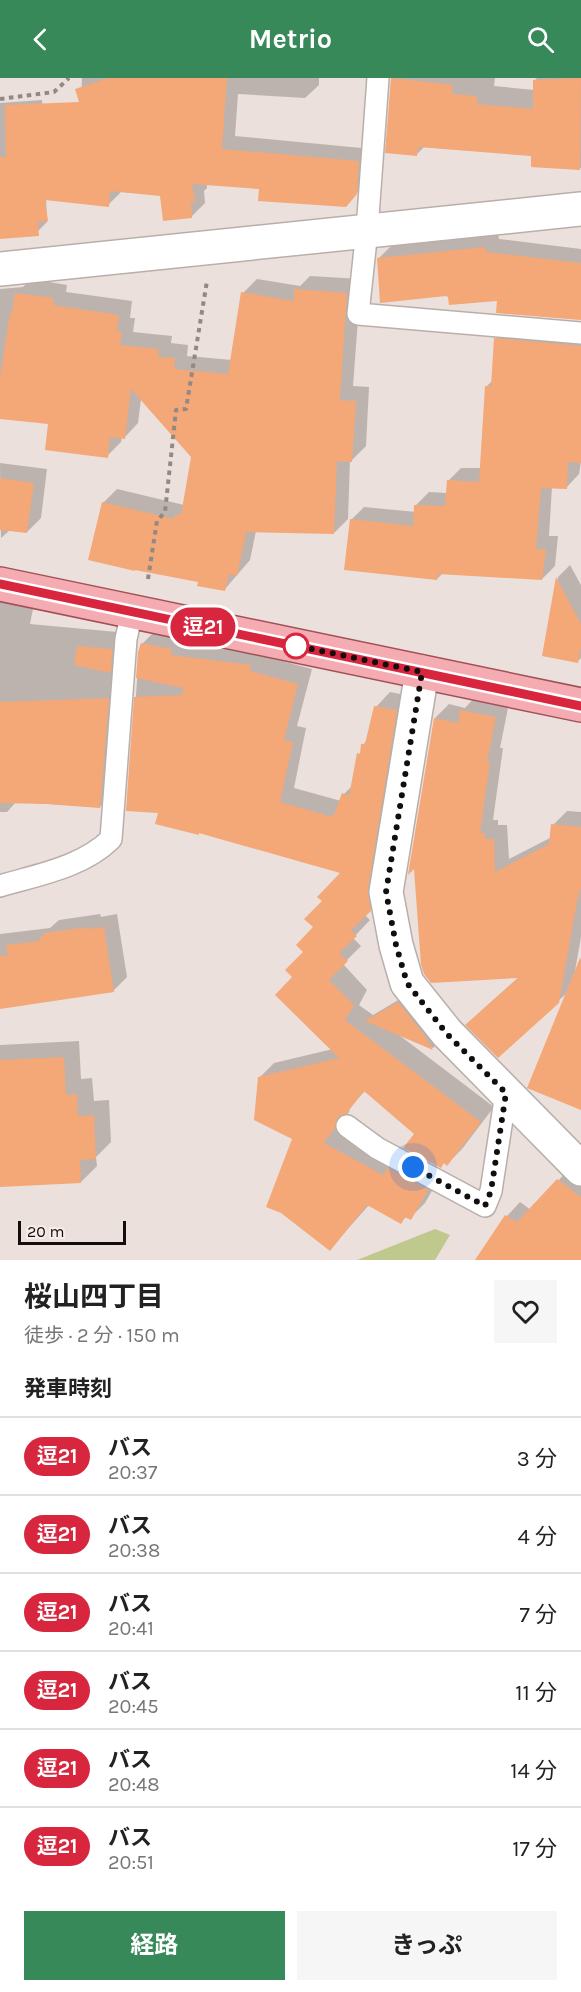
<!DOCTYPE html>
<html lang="ja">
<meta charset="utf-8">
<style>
:root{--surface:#fff;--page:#f6f6f6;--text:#222;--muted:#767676;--line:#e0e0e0;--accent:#38895a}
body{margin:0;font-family:Karla,"Noto Sans JP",sans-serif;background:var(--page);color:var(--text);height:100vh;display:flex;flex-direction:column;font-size:22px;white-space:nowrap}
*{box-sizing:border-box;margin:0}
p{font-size:20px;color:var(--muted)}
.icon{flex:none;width:33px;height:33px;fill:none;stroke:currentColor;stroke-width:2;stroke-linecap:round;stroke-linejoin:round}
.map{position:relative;height:1182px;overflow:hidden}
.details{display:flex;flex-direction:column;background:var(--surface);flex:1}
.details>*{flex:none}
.badge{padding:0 12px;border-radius:20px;font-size:21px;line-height:39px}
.scale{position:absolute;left:18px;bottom:15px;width:108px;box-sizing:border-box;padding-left:6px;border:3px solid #120e0d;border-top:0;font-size:16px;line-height:21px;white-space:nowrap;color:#120e0d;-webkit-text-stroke:4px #f8ede8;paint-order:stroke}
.you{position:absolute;width:30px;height:30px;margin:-15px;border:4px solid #fff;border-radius:50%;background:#1a73e8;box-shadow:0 0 0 9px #1a73e833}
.map>.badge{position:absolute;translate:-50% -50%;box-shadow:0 0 0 3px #fff}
h2{padding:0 24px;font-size:22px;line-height:54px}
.round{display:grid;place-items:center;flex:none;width:63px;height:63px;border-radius:0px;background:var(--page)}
.head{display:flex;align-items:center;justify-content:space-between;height:102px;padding:0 24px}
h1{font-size:28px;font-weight:700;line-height:45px}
.button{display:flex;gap:12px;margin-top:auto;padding:12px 24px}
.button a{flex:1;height:69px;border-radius:0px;background:var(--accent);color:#fff;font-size:24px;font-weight:700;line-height:69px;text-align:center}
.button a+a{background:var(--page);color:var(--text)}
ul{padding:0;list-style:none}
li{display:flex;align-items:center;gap:18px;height:78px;padding:0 24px;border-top:2px solid var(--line)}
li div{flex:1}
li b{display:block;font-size:22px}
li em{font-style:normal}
li .badge{min-width:66px;font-weight:700;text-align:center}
header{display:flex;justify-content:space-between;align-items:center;height:78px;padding:0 24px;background:var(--accent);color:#fff;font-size:27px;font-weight:700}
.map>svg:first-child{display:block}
</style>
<header><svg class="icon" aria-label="back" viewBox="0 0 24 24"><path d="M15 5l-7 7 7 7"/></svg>Metrio<svg class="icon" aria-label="search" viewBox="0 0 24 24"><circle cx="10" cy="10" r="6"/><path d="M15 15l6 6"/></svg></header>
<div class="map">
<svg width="581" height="1182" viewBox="0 0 581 1182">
<rect width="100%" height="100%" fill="#ebe0db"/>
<!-- green -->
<path fill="#bfc98d" d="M 435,1151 L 450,1157 L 435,1182 L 357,1182 Z"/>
<!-- shadow -->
<path fill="#0003" d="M 82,0 L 319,0 L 319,7 L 305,20 L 238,16 L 235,58 L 372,71 L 369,101 L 346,127 L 260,110 L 207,106 L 207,110 L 204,113 L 205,125 L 192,138 L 161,116 L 121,114 L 108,127 L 77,124 Z
M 392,0 L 495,0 L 494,8 L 534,12 L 534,3 L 537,0 L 581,0 L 581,90 L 532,87 L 533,77 L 425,68 L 417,76 L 387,73 Z
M 42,22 L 47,144 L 34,157 L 0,160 L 0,25 Z
M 498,156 L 499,161 L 581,171 L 581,241 L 498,222 L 449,218 L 378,181 L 392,167 Z
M 310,198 L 361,201 L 353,308 L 369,309 L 366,368 L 352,382 L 350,382 L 348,441 L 334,455 L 256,453 L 250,482 L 225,511 L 200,503 L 103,425 L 117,411 L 184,427 L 193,378 L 141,321 L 138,345 L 125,359 L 122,359 L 121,364 L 107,378 L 50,345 L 0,340 L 0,211 L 23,209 L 31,201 L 67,207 L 66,214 L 132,223 L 130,240 L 135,240 L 133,254 L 172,258 L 171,265 L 188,267 L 187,278 L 232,282 L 243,215 L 257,201 L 300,208 Z
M 509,248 L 581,254 L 581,383 L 579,396 L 566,410 L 552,409 L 549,458 L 558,458 L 555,488 L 542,501 L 443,495 L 437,501 L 351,442 L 364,429 L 416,434 L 416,427 L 429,414 L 447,415 L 448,403 L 461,390 L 481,390 L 487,308 L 493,302 L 496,261 Z
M 0,385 L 47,391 L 41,440 L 27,454 L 10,452 L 1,460 Z
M 570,487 L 581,507 L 581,580 L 578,583 L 544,577 L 558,499 Z
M 0,524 L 33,531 L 30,546 L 128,555 L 116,712 L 100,729 L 16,724 L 7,734 L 0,734 Z
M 157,551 L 186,556 L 185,562 L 265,573 L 263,578 L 312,591 L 297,648 L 306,650 L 294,710 L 341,723 L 344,716 L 353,707 L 359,676 L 362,673 L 363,667 L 367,662 L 376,629 L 390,614 L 411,618 L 384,817 L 365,837 L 370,842 L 353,860 L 361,868 L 343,886 L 367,912 L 359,927 L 373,937 L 405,918 L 439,964 L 433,970 L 399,957 L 494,1029 L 462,1071 L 447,1086 L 416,1055 L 366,1012 L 350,1029 L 349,1034 L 337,1050 L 397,1083 L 441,1097 L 425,1125 L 410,1140 L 407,1138 L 401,1144 L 369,1127 L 330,1171 L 294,1060 L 259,1000 L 274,985 L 333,971 L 295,899 L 324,823 L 343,795 L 160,734 L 128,731 L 139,574 L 142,566 Z
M 476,618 L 509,625 L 500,670 L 503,670 L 493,742 L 498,742 L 498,747 L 507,747 L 509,781 L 552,759 L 553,747 L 567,733 L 581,734 L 581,859 L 572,910 L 581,901 L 581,1031 L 568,914 L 557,924 L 481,933 L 520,898 L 435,640 L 449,626 L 465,630 Z
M 100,836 L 101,839 L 117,836 L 127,899 L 113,913 L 0,929 L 0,856 L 50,850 L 59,842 Z
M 79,963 L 81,1001 L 92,1000 L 94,1023 L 109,1022 L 111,1064 L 96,1079 L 97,1088 L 81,1104 L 0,1108 L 0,967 Z
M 571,1089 L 581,1096 L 581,1182 L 487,1182 L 480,1177 L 507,1138 L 520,1124 L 531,1132 Z"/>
<!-- building -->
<path fill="#f4a777" d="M 109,0 L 227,0 L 222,71 L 359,83 L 357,116 L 346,129 L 258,123 L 259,111 L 192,106 L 195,124 L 191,125 L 192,140 L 163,143 L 160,118 L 110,113 L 109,129 L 45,122 L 48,143 L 38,144 L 39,158 L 0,161 L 0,79 L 6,79 L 5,27 L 79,24 L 75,11 Z
M 391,0 L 453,7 L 452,16 L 477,18 L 477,26 L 533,31 L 533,2 L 581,0 L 580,92 L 531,89 L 531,78 L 418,69 L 417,78 L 385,75 Z
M 486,169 L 486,174 L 581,185 L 581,242 L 496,235 L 497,223 L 449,227 L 448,219 L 446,218 L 380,225 L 377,180 Z
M 294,211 L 347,215 L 340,322 L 356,323 L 352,384 L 337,383 L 334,456 L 246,454 L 237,498 L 229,496 L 225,513 L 197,508 L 198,504 L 135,492 L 135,493 L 88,482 L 102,424 L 174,441 L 175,436 L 181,437 L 191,379 L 131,311 L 125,361 L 110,359 L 108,380 L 45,372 L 48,346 L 0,341 L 0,300 L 10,235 L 12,235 L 15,215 L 54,220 L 53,227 L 119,237 L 117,253 L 122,254 L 120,267 L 159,271 L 158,279 L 175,280 L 174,291 L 228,296 L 241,214 L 294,223 Z
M 494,260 L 581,268 L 581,385 L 568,384 L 567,411 L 541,410 L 536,471 L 546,471 L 542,502 L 438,496 L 437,502 L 344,492 L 350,441 L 413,448 L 414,427 L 445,428 L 447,402 L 479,404 L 485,308 L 491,308 Z
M 0,400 L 34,405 L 27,455 L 0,452 Z
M 556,499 L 581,546 L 581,568 L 578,585 L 542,578 Z
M 141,565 L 172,571 L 171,577 L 251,587 L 250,593 L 298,606 L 284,662 L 293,664 L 280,724 L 333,739 L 342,715 L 349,718 L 357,675 L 360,676 L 361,666 L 365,666 L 374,628 L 397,632 L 368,811 L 371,833 L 351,852 L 357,858 L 339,875 L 348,883 L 329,902 L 354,927 L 345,942 L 481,1044 L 447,1088 L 444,1085 L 441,1090 L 403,1070 L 414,1056 L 364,1013 L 346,1036 L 337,1040 L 335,1050 L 324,1065 L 383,1097 L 388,1090 L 428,1112 L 411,1142 L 405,1139 L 401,1146 L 367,1127 L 330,1173 L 281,1135 L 266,1129 L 292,1061 L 254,1042 L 258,999 L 339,980 L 275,917 L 292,899 L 285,892 L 303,874 L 296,867 L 313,849 L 304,841 L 322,823 L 317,819 L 340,795 L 199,755 L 199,757 L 155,746 L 158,735 L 126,733 L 134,619 L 182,617 L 183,610 L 136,600 L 138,574 Z
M 77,568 L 112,571 L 111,595 L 74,587 Z
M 109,620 L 100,730 L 46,726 L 0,725 L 0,624 Z
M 460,632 L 496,639 L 487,684 L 490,684 L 480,755 L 485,755 L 485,761 L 494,761 L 495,794 L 549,766 L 551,746 L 581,749 L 581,810 L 577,823 L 559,925 L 498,980 L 465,947 L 518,900 L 431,905 L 424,896 L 421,887 L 414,791 L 408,797 L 434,640 L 458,645 Z
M 87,849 L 88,851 L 104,849 L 114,914 L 0,931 L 0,878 L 8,877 L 6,867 L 40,863 L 39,859 L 44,858 L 44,855 Z
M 580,880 L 581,881 L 581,1032 L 527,1010 Z
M 398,924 L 423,955 L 433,972 L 365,943 Z
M 64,979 L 66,1017 L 77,1016 L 78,1038 L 94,1037 L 96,1081 L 80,1082 L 81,1105 L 0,1109 L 0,982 Z
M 557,1101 L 581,1119 L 581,1182 L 475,1182 L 505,1137 L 517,1144 Z"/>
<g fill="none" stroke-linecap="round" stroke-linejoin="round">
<defs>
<path id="service" d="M 378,0 L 367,152 L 358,236 L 581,255
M 0,808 C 37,797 83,789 111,761 L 126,561 L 132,534
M 347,1048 L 377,1070 L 485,1128 L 491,1113 L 506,1015"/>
<path id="minor" d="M 422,594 L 386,814 L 396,867 L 407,905 L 447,955 L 581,1091"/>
<path id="tertiary" d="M 0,191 L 581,131"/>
<path id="primary" d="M 0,506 L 581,627"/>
</defs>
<!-- service casing -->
<use href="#service" stroke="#b9afaa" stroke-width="24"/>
<!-- minor casing -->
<use href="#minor" stroke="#b9afaa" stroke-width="36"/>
<!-- tertiary casing -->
<use href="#tertiary" stroke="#b9afaa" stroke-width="36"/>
<!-- primary casing -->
<use href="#primary" stroke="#a05056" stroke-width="36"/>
<!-- path -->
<path stroke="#928986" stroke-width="4" stroke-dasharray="4.5 4.5" stroke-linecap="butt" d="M 0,21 L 54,14 L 69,0
M 148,501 L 157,443 L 165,434 L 176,332 L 186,331 L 207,203"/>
<!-- service -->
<use href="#service" stroke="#fff" stroke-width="21"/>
<!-- minor -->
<use href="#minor" stroke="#fff" stroke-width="33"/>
<!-- tertiary -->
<use href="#tertiary" stroke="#fff" stroke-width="33"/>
<!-- primary -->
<use href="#primary" stroke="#f4acb2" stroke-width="33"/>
</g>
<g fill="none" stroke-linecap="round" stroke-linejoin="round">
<defs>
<path id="line" d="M 0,506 L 581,628"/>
</defs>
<!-- line casing -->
<use href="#line" stroke="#fff" stroke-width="14"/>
<!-- line -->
<use href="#line" stroke="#d7263d" stroke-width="9"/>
<!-- walk -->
<path stroke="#120e0d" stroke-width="6" stroke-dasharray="0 10.8" d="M 296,568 L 288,566 L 422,594 L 386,814 L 396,867 L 407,905 L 447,956 L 506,1015 L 491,1113 L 485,1128 L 413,1089"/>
</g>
<!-- markers -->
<circle fill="#fff" stroke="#d7263d" stroke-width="3" cx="296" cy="568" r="12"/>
</svg>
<div class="scale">20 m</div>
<div class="you" style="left:413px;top:1089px"></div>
<b class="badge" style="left:203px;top:549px;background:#d7263d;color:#fff">逗21</b>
</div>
<section class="details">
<div class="head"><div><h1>桜山四丁目</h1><p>徒歩 · 2 分 · 150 m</p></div><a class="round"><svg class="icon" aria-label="heart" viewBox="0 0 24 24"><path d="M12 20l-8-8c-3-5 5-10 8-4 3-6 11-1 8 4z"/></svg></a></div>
<h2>発車時刻</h2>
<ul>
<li><span class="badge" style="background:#d7263d;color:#fff">逗21</span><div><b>バス</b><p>20:37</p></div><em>3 分</em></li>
<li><span class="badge" style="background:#d7263d;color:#fff">逗21</span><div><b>バス</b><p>20:38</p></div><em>4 分</em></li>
<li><span class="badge" style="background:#d7263d;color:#fff">逗21</span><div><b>バス</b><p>20:41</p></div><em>7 分</em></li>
<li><span class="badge" style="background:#d7263d;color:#fff">逗21</span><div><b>バス</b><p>20:45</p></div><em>11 分</em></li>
<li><span class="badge" style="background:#d7263d;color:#fff">逗21</span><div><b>バス</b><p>20:48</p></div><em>14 分</em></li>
<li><span class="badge" style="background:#d7263d;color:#fff">逗21</span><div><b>バス</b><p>20:51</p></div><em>17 分</em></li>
</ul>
<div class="button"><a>経路</a><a>きっぷ</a></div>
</section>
